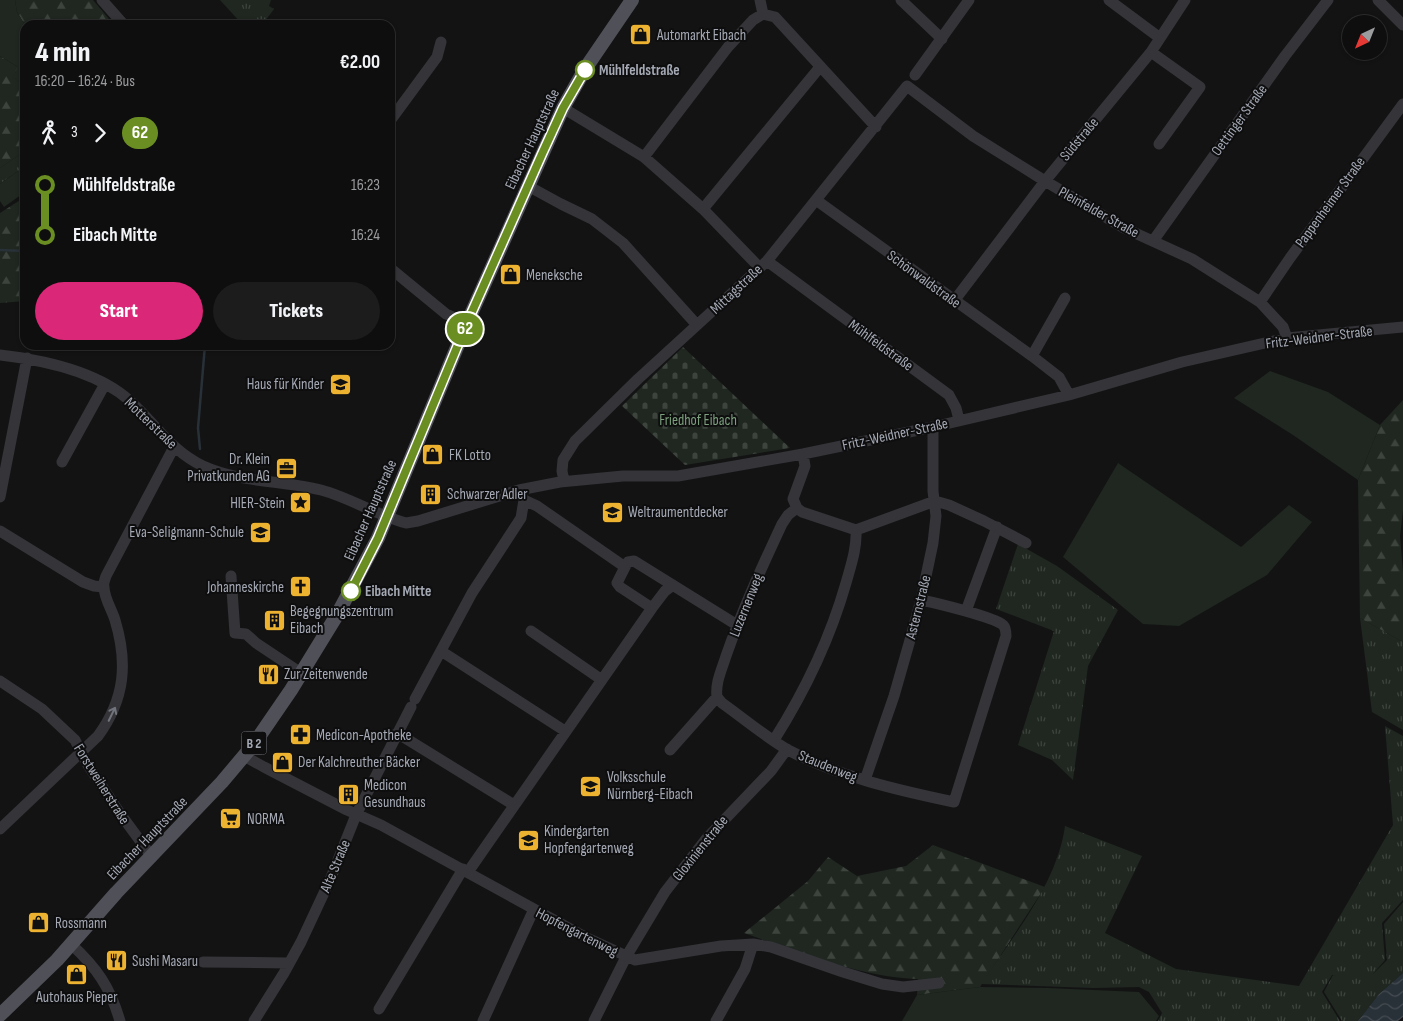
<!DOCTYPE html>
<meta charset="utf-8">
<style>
:root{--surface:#0e0e0f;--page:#1c1c1d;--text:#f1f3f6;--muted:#9b9c9e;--line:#2e2e2f;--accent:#db2777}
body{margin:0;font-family:"Sofia Sans Condensed",sans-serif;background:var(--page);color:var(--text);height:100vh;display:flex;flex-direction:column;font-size:19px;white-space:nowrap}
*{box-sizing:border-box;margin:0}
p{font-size:16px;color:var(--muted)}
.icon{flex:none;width:28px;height:28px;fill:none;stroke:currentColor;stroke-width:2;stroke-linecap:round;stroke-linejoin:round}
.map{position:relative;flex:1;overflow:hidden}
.drawer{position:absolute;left:20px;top:20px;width:375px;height:330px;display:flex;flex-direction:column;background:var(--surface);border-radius:15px;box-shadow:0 1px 4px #0004,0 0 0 1px var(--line)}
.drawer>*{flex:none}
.badge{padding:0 10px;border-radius:16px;font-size:18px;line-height:32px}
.needle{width:32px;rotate:223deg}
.fabs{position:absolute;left:1342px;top:15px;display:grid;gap:10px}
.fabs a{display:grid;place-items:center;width:45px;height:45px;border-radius:50%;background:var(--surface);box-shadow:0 1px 4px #0004,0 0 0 1px var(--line);font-size:25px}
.map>.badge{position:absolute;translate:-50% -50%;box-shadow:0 0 0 2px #fff}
.legs{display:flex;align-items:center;gap:8px;height:55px;padding:0 15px;font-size:16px}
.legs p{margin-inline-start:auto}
.headline{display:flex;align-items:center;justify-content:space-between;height:85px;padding:0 15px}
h1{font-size:28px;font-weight:800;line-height:38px}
.cta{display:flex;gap:10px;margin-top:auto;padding:10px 15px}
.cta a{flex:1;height:58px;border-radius:30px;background:var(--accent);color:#fff;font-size:20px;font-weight:800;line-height:58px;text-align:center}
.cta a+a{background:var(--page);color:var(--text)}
ul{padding:0 15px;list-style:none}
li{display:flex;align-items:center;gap:18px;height:50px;font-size:19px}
li i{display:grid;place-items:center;width:8px;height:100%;margin:0 6px;background:currentColor}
li i::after{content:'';width:12px;height:12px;margin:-6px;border:4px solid;border-radius:50%;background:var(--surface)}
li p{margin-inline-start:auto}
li:first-child i{background:linear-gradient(#0000 50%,currentColor 0)}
li:last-child i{background:linear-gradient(currentColor 50%,#0000 0)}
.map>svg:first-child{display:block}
</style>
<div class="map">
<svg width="1403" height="1021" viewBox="0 0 1403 1021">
<defs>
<pattern id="grass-tufts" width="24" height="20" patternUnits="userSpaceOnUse" patternTransform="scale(1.25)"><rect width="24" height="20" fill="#1f2720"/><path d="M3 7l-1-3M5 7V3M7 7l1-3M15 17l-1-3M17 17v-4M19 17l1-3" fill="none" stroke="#3d443e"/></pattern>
<pattern id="forest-firs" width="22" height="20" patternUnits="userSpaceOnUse" patternTransform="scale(1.25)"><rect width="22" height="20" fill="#1f2720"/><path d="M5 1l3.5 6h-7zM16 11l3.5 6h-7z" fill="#3d443e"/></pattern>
<pattern id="cemetery-stones" width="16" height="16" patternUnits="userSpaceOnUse" patternTransform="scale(1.25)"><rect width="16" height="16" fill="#1f2720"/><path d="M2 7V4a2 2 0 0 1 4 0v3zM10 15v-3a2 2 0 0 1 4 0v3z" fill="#3d443e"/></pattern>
<pattern id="water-waves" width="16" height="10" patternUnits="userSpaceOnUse" patternTransform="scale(1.25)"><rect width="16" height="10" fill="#293138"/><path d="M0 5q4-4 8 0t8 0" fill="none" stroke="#454c52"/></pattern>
</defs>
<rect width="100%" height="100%" fill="#131314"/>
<!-- grass -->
<path fill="url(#grass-tufts)" d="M 220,0 L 271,0 L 269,6 L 274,9 L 262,25 L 243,25 Z
M 25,151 L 25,166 L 0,184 L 0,168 Z
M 1018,544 L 1057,566 L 1118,610 L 1088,666 L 1073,780 L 1052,760 L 1018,745 L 1054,631 L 996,609 Z
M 1360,618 L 1403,642 L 1403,730 L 1372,712 Z
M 1385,726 L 1403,736 L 1403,900 L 1382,923 L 1385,960 L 1372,975 L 1387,960 L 1384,924 L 1403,902 L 1403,973 L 1379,994 L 1358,1021 L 1342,1021 L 1324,992 L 1333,975 L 1371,977 L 1332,975 L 1322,992 L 1340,1021 L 1158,1021 L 1162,1013 L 1149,992 L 1139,987 L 1093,988 L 981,984 C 1013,936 1057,884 1065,826 L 1142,856 L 1105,933 L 1176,969 L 1299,986 L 1393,825 Z"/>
<!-- forest -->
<path fill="url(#forest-firs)" d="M 15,0 L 93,0 L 114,25 L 25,25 L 17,12 Z
M 0,56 L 18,67 L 14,77 L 25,87 L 25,151 L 0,168 Z
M 25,197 L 25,301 L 0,303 L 0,213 Z
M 1403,400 L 1403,510 L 1400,536 L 1403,572 L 1403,642 L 1360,618 L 1358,480 L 1380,425 Z
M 933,845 L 1045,887 L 980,987 L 917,995 L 918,979 C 858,977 800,952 744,933 L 808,881 L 828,857 L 857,876 L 906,866 Z"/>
<!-- cemetery -->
<path fill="url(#cemetery-stones)" d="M 683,347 L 790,448 L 685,465 L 622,406 Z"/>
<!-- green -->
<path fill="#1f2720" d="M 0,0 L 15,0 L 17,12 L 25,25 L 25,87 L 13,77 L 18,67 L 0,56 Z
M 25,166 L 25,192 L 4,207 L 0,201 L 0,184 Z
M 1270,371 L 1328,392 L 1380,425 L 1358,480 L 1293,435 L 1234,398 Z
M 1118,463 L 1241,547 L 1289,505 L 1312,522 L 1267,575 L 1179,626 L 1143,624 L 1063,557 Z
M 980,987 L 1048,988 L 1139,992 L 1159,1016 L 1156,1021 L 902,1021 L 917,995 Z"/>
<!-- water -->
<path fill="url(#water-waves)" d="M 1403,973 L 1403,1017 L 1398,1021 L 1358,1021 L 1379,994 Z"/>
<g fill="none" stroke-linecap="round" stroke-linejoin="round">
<!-- stream -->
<path stroke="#293138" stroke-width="2.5" d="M 0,250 L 25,251
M 200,449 L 198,428 L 205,345"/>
<!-- minor -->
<path stroke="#343439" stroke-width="11" d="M 102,0 L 124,25
M 760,0 L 763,14
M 901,0 L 942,39
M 1109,0 L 1160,38
M 1378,0 L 1403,25
M 1151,52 L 1200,87 L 1159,144
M 915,75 L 969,0
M 563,108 L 644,157 L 703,209 L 759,267
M 390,121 L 437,57 L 441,42
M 644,157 L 728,47 L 753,20 L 763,14 L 775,17 L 876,127
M 528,186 L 561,204 L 592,219 L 623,243 L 697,325
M 816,200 L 1032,356 L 1059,377 L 1069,395
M 703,209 L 820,67
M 1153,241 L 1285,56 L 1328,0
M 767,261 L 949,395 L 956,408 L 959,420
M 390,268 L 446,314 L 467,323
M 954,301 L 1045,181 L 1151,52 L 1185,0
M 1260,302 L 1290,258 L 1403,104
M 0,355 C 43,360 97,371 130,401 C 155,423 171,451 203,466 C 240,483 282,480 321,490 C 351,498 376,515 406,523 L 418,521 L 519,490 L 560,482 L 623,476 L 678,476 L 803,454 L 933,427 L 1069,395 L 1182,362 L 1287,338 L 1403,327
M 1032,356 L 1065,298
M 62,462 L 105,384
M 564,481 L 562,471 L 563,460 L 575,441 L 638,379 L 767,261 L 907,86 L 973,136 L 1045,181 L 1124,228 L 1192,259 L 1260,302 L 1283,327 L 1287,338
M 0,497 L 27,358
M 524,500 L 537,506 L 625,567 L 628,562 L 634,561 L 737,625
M 797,508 L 802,512 L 856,530 L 935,501 L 949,505 L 984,521 L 1026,543
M 797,508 L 793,499 L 805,466 L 803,454
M 0,531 L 83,582 L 94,586 L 103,587
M 625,567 L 617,583 L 620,587 L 652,608
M 231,576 L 235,633 L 246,634 L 256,643 L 301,673
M 966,611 L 997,527
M 531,631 L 602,680
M 441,651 L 565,731
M 0,681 L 42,709 L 75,740 L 88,765 L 119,812 L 152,857
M 717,697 L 722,703 C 743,718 767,738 788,750 C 840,777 897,790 954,802 L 1006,636 C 1006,632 1006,628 1003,625 C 994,617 936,603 921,600
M 415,699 L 472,593 L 521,518 L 524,500 L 521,495
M 397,733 L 514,805
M 774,740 C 805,691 830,639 846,583 C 851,565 857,548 856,530
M 670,750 L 717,697 C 715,683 722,669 726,656 C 742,610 762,567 782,524 L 788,515 L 797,508
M 244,756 L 264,767 L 347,810 L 381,825 L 587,938 L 635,960 L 721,946 L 753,944 L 771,947 L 843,972 L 882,984 L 903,987 L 939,983
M 865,780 L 894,696 L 910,640 L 921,600 L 933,543 L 936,516 L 933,491 L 933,427
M 0,829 L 98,736 C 125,699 128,663 115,620 C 112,610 104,598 104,587 C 103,584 105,579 106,576 L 174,447
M 468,872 L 652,608 L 665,591 L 673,585
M 71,944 C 97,968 110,987 120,1021
M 203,962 L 289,963
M 379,1009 L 463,869
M 254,1021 L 284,973 L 301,942 L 330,880 L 356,815 L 411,707
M 483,1021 L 534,909
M 594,1021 L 626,957 L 665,892 L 706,839 L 771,771 L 787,749
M 716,1021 L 745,969 L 753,944"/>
<!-- major -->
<path stroke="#505158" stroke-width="14" d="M 0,1015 L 57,960 L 116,893 L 222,782 L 254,744 L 291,690 L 337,615 L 378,538 L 467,323 L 563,108 L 585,69 L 632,0"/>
</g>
<!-- one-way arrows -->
<defs><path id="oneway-shaft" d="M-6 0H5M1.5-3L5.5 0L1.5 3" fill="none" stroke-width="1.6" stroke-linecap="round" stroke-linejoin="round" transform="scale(1.25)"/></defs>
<use stroke="#72747d" href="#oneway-shaft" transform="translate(112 714) rotate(-64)"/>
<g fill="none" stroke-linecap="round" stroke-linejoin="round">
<defs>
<path id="line-1" d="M 351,591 L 378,538 L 467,323 L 542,154 L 563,108 L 585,70"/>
</defs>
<!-- line-1 casing -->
<use href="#line-1" stroke="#fff" stroke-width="11"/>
<!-- line-1 -->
<use href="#line-1" stroke="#6b8e23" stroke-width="8"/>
</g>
<!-- icons -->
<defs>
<symbol id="shop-square" viewBox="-11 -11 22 22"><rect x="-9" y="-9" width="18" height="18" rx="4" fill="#eeb231" stroke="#0e0e0f"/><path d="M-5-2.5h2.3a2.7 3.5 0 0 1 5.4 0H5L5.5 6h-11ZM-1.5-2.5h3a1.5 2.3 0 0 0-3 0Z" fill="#111"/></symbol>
<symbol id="school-square" viewBox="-11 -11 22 22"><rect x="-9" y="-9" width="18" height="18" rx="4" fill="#eeb231" stroke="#0e0e0f"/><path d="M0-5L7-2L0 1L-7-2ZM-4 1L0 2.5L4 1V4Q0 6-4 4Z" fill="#111"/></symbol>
<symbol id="office-square" viewBox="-11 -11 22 22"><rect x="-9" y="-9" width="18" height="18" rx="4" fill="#eeb231" stroke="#0e0e0f"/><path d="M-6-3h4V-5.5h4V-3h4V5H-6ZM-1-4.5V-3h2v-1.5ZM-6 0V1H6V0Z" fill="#111"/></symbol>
<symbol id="building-square" viewBox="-11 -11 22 22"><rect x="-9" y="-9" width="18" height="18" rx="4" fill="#eeb231" stroke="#0e0e0f"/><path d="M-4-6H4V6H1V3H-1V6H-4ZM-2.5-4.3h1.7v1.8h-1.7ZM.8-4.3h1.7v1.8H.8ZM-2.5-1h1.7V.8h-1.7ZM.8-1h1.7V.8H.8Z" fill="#111"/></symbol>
<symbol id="sight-square" viewBox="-11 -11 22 22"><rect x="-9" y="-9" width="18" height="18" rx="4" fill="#eeb231" stroke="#0e0e0f"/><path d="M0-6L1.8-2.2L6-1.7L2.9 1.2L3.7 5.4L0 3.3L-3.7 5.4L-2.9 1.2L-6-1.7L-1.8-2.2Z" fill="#111"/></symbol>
<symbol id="church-square" viewBox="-11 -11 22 22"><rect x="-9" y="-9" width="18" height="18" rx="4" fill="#eeb231" stroke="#0e0e0f"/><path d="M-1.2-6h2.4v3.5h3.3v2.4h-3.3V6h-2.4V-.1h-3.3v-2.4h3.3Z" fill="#111"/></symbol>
<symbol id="restaurant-square" viewBox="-11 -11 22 22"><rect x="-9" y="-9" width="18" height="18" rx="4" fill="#eeb231" stroke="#0e0e0f"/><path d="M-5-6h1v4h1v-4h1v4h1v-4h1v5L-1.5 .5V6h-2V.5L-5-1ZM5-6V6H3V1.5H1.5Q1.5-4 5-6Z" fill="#111"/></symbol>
<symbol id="pharmacy-square" viewBox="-11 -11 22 22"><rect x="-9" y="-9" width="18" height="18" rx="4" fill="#eeb231" stroke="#0e0e0f"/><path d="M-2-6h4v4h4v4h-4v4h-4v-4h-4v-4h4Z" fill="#111"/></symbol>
<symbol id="supermarket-square" viewBox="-11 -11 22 22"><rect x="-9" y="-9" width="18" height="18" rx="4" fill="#eeb231" stroke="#0e0e0f"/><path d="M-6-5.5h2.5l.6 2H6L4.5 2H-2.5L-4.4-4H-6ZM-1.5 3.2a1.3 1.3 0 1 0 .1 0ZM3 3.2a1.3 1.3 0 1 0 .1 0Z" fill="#111"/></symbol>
</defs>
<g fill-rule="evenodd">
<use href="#shop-square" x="628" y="22" width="25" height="25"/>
<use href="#shop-square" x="498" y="262" width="25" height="25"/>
<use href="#school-square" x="328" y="372" width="25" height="25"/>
<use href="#shop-square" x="420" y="442" width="25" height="25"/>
<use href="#office-square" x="274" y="456" width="25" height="25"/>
<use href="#building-square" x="418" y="482" width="25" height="25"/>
<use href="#sight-square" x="288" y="490" width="25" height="25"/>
<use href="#school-square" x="600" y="500" width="25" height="25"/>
<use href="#school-square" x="248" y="520" width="25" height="25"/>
<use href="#church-square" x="288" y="574" width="25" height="25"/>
<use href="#building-square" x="262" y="608" width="25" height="25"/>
<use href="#restaurant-square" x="256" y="662" width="25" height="25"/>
<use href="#pharmacy-square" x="288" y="722" width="25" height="25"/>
<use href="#shop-square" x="270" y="750" width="25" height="25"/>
<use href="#school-square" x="578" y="774" width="25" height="25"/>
<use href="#building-square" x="336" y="782" width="25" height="25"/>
<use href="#supermarket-square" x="218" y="806" width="25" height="25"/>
<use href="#school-square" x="516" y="828" width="25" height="25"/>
<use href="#shop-square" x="26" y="910" width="25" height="25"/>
<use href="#restaurant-square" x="104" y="948" width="25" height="25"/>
<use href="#shop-square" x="64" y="962" width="25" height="25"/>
</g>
<!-- markers -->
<g fill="#fff" stroke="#6b8e23" stroke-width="2.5">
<circle cx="585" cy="70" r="9"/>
<circle cx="351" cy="591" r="9"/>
</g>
<g text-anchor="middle" stroke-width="4" stroke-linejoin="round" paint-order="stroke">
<!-- shield labels -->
<rect fill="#0e0e0f" stroke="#777a82" stroke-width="1" x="241.5" y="731.5" width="25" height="23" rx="4"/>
<g font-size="14" font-weight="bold" fill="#a4a9b4">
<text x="254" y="748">B 2</text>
</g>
<!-- poi labels -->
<g font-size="15" fill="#a4a9b4" stroke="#0e0e0f" text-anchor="start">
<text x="657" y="40">Automarkt Eibach</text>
<text x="526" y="280">Meneksche</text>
<text x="324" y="389" text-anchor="end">Haus für Kinder</text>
<text x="449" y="460">FK Lotto</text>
<text x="270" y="464" text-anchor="end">Dr. Klein<tspan x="270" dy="17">Privatkunden AG</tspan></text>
<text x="447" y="499">Schwarzer Adler</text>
<text x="285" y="508" text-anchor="end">HIER-Stein</text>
<text x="628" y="517">Weltraumentdecker</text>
<text x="244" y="537" text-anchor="end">Eva-Seligmann-Schule</text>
<text x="284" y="592" text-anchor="end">Johanneskirche</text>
<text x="290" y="616">Begegnungszentrum<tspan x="290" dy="17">Eibach</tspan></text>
<text x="284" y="679">Zur Zeitenwende</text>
<text x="316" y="740">Medicon-Apotheke</text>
<text x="298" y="767">Der Kalchreuther Bäcker</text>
<text x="607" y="782">Volksschule<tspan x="607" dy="17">Nürnberg-Eibach</tspan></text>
<text x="364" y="790">Medicon<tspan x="364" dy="17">Gesundhaus</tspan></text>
<text x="247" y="824">NORMA</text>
<text x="544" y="836">Kindergarten<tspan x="544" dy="17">Hopfengartenweg</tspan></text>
<text x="55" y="928">Rossmann</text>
<text x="132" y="966">Sushi Masaru</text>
<text x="77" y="1002" text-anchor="middle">Autohaus Pieper</text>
</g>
<!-- stop labels -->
<g font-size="15" font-weight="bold" fill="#a4a9b4" stroke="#0e0e0f" text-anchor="start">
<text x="599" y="75">Mühlfeldstraße</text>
<text x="365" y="596">Eibach Mitte</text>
</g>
<!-- street labels -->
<g font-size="15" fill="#a4a9b4" stroke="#0e0e0f">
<text transform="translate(1239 120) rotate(-54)" y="5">Oettinger Straße</text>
<text transform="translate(532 139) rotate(-65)" y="5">Eibacher Hauptstraße</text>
<text transform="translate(1079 139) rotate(-50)" y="5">Südstraße</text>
<text transform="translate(1330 202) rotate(-54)" y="5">Pappenheimer Straße</text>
<text transform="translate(1099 212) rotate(29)" y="5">Pleinfelder Straße</text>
<text transform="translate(924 279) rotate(36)" y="5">Schönwaldstraße</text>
<text transform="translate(736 289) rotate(-43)" y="5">Mittagstraße</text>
<text transform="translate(1319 337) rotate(-7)" y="5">Fritz-Weidner-Straße</text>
<text transform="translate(881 345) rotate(36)" y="5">Mühlfeldstraße</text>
<text transform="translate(151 423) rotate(44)" y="5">Motterstraße</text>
<text transform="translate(895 434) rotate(-12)" y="5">Fritz-Weidner-Straße</text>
<text transform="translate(370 510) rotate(-66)" y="5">Eibacher Hauptstraße</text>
<text transform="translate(746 605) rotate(-68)" y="5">Luzernenweg</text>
<text transform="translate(918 607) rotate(-76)" y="5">Asternstraße</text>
<text transform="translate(828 766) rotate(22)" y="5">Staudenweg</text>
<text transform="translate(102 784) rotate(58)" y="5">Forstweiherstraße</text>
<text transform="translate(147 838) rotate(-46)" y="5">Eibacher Hauptstraße</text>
<text transform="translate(700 848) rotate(-51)" y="5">Gloxinienstraße</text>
<text transform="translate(335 866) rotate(-67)" y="5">Alte Straße</text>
<text transform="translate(577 932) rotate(27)" y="5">Hopfengartenweg</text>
</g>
<!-- park labels -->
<g font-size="15" fill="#7c9f7e" stroke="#0e0e0f">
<text x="698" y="425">Friedhof Eibach</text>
</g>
</g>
</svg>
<div class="fabs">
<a><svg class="needle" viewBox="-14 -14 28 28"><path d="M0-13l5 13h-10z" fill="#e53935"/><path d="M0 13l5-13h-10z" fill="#9b9c9e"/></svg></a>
</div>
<b class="badge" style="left:465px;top:329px;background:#6b8e23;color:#fff">62</b>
<section class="drawer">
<div class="headline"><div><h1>4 min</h1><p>16:20 – 16:24 · Bus</p></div><b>€2.00</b></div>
<div class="legs"><svg class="icon" aria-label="walk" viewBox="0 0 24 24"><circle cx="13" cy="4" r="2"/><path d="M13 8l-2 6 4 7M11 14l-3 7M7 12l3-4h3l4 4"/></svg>3<svg class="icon" aria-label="forward" viewBox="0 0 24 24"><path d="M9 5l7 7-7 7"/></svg><b class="badge" style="background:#6b8e23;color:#fff">62</b></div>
<ul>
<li><i style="color:#6b8e23"></i><b>Mühlfeldstraße</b><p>16:23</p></li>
<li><i style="color:#6b8e23"></i><b>Eibach Mitte</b><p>16:24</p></li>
</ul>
<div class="cta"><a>Start</a><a>Tickets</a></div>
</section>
</div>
